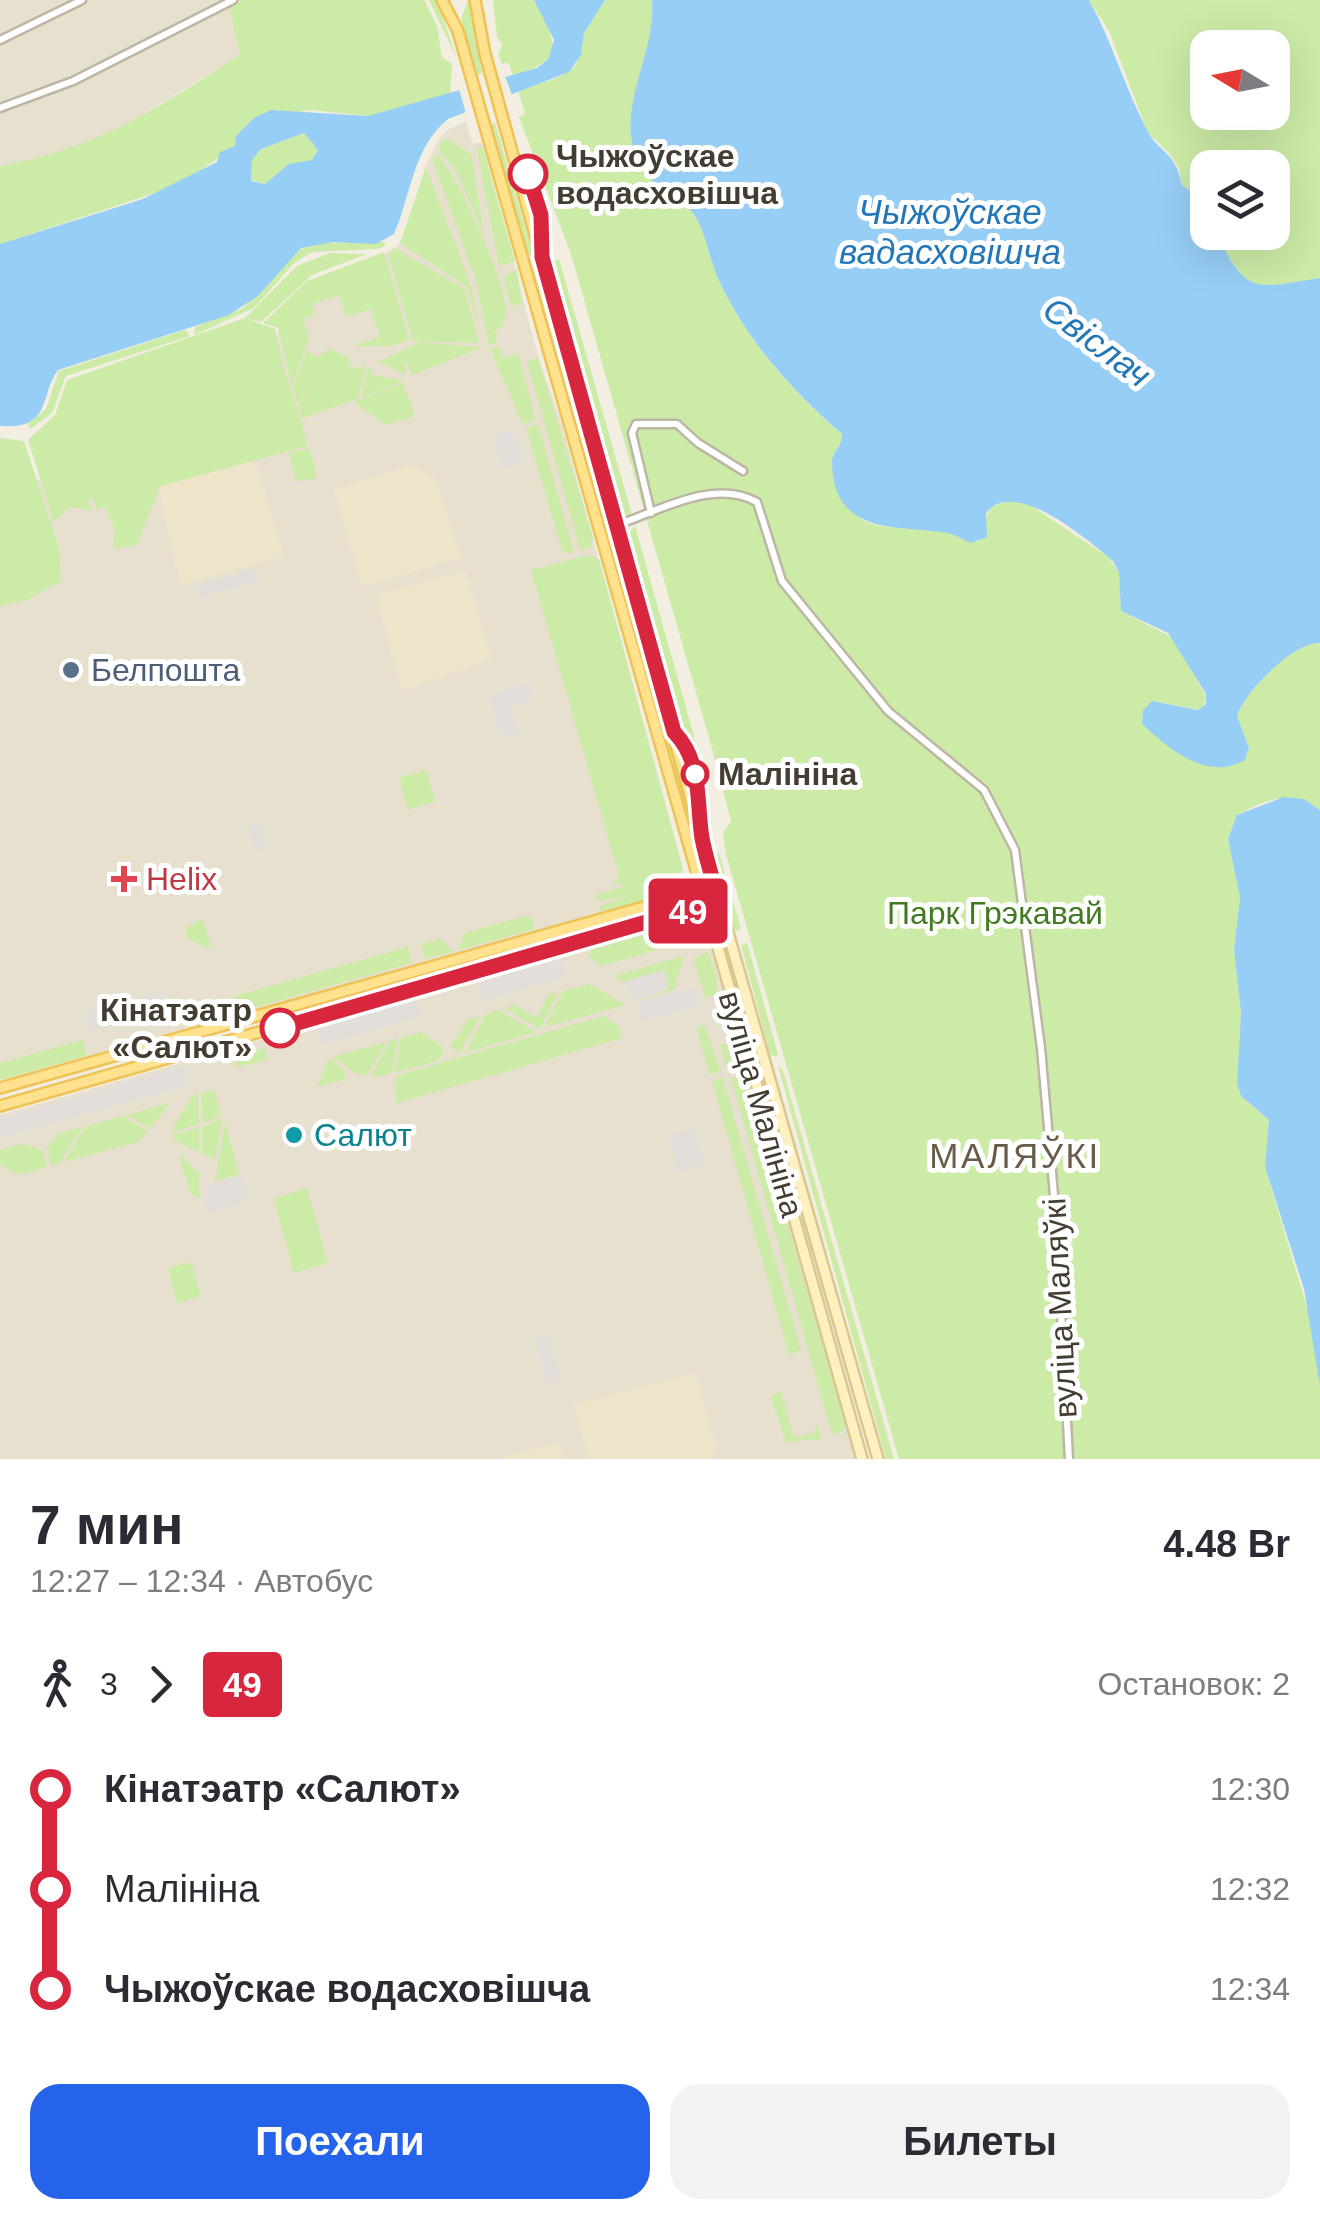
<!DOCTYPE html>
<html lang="ru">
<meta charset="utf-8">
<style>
:root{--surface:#fff;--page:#f2f2f3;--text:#2b2b33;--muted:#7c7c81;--accent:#2563eb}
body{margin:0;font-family:Helvetica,sans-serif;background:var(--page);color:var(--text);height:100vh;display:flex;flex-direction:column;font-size:38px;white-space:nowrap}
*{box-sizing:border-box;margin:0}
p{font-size:32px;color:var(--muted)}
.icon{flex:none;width:55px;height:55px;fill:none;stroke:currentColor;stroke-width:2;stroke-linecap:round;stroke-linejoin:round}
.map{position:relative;height:1459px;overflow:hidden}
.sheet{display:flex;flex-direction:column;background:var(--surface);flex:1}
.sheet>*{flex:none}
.badge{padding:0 20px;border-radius:8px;font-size:35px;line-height:65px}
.needle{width:65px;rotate:280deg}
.tools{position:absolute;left:1190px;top:30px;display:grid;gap:20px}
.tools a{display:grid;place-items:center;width:100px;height:100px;border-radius:20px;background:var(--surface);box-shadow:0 10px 40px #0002;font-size:50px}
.map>.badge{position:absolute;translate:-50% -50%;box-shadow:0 0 0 5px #fff}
.legs{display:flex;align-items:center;gap:15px;height:110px;padding:0 30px;font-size:32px}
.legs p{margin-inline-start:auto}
.overview{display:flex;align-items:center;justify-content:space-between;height:170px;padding:0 30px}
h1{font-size:55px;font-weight:700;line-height:75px}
.cta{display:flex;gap:20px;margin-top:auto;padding:20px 30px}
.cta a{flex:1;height:115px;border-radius:30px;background:var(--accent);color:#fff;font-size:40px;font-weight:700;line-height:115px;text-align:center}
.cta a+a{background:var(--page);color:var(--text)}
ul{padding:0 30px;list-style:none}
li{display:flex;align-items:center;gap:35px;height:100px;font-size:38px}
li i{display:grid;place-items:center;width:15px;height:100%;margin:0 12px;background:currentColor}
li i::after{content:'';width:25px;height:25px;margin:-12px;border:8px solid;border-radius:50%;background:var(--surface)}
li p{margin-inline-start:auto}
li:first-child i{background:linear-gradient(#0000 50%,currentColor 0)}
li:last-child i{background:linear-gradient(currentColor 50%,#0000 0)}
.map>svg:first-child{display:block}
</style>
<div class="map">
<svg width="1320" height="1459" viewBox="0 0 1320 1459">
<rect width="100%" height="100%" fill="#f3eee2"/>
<!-- residential -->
<path fill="#e7e0cf" d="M 0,0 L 243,0 L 229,6 L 241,55 L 114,132 L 55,156 L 0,166 Z
M 466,122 L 473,144 L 482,142 L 538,356 L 562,425 L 683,869 L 678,885 L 664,895 L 0,1080 L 0,477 L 22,487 L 248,389 L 298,296 L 396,247 L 404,237 L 426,165 L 438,140 L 449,129 Z
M 677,920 L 700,922 L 706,931 L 858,1459 L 0,1459 L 0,1115 Z"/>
<!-- education -->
<path fill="#ede4ca" d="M 247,435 L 284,556 L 180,585 L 158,487 Z
M 412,465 L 436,479 L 461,558 L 362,587 L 334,490 Z
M 465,571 L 492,659 L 402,691 L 376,595 Z
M 695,1373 L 716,1447 L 711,1459 L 589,1459 L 574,1405 Z
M 559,1442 L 564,1459 L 497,1459 Z"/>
<!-- green -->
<path fill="#cbeba6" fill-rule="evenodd" d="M 243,0 L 424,0 L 437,26 L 442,57 L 452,64 L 450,94 L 368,116 L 312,110 L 254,118 L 236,136 L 235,146 L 179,185 L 0,244 L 0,166 C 98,148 158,108 240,55 L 229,6 Z
M 429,0 L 437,0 L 457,59 Z
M 468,0 L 482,73 L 478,75 L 461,19 Z
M 493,0 L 534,0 C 555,41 569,59 513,76 L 509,63 L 502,64 L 498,53 L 503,45 L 497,37 Z
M 605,0 L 652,0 C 656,48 623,96 632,143 C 640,188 677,188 695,216 C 708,238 710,265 722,287 C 751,345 793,393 842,434 L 842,441 L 833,455 C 849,541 871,522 943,532 C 957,534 965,543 980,541 L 990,507 L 1009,501 L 1027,503 L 1108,557 L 1119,573 L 1121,611 L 1173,638 L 1207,698 L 1201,710 L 1152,701 L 1142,714 L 1144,726 C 1174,749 1206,781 1245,760 L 1249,748 L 1237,716 C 1245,691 1295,641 1320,643 L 1320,810 C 1292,788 1265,800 1237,815 L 1228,839 L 1240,897 L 1234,950 L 1241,1013 L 1237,1083 L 1246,1101 L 1269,1120 L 1266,1171 L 1310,1318 L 1320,1386 L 1320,1459 L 899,1459 L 726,854 L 723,833 L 731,821 L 715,759 L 571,254 L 519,117 L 525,114 L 518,90 L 557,78 L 574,67 L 581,55 L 584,33 Z
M 1089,0 L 1320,0 L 1320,278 C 1259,293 1244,294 1217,233 L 1272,232 L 1272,168 L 1208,168 L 1207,205 L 1182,185 L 1179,168 L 1169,153 L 1148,133 L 1109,31 ZM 1208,48 L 1272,48 L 1272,112 L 1208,112 Z
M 495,123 L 533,255 L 528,256 L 491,124 Z
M 304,133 L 318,150 L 312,161 L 282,171 L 265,184 L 251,180 L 252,160 L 261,149 Z
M 448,139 L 471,154 L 484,233 L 454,167 L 439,152 L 441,142 Z
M 482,146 L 515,261 L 499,266 L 477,150 Z
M 438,156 C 458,174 507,286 506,313 C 505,319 502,323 500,328 L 494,331 L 497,343 L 489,345 L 476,281 L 432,159 Z
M 426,167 L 471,286 L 482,338 L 467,287 L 400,243 Z
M 384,242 L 386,246 L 377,249 L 312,252 L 294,263 L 254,308 L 194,335 L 195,327 L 242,309 L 301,249 L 319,243 Z
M 395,248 L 464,289 L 479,343 L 413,341 L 388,255 Z
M 384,252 L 409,340 L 391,346 L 353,346 L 380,337 L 371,309 L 347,317 L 339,295 L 312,304 L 314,315 L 303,319 L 309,337 L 292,386 L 278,328 L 263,323 L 307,281 Z
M 330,253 L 367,254 L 312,275 L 261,322 L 247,319 L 275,329 L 283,364 L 277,367 L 284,367 L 308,446 L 160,486 L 137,545 L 113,549 L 115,529 L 104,506 L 97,510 L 93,497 L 88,500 L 92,510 L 68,507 L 54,522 L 28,440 L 55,415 L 67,380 L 245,318 L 297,266 Z
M 559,259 L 632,515 L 625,517 L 550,261 Z
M 536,265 L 612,536 L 611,538 L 532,267 Z
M 517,270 L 522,304 L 511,306 L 503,276 Z
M 185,330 L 190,336 L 66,376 L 52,413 L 30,429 L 28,424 L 46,409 L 59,371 Z
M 420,342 L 478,347 L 481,348 L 412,375 L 404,357 L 407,375 L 378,362 Z
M 499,346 L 503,358 L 518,354 L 536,420 L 523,424 L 490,349 Z
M 329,349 L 348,357 L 350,366 L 360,369 L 367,365 L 358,398 L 301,419 L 298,405 L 313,385 L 297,404 L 293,389 L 306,350 L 316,357 Z
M 538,358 L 593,537 L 590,547 L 580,550 L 527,362 Z
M 369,366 L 373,375 L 403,381 L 361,398 Z
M 403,383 L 415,416 L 386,425 L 353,402 Z
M 538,425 L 574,552 L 569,554 L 562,550 L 526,428 Z
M 0,438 L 24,441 L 59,548 L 61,581 L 29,599 L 0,606 Z
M 309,448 L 317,478 L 296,481 L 289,453 Z
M 635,526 L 699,754 L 695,756 L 682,728 L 628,534 Z
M 616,549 L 700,845 L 696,846 L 612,550 Z
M 588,555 L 599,559 L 683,869 C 672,903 631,902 600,911 L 601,905 L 625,898 L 596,900 L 596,895 L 622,887 L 620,882 L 611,884 L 619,876 L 531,570 Z
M 427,770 L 435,801 L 408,810 L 399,778 Z
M 719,853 L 741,929 L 735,931 L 713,855 Z
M 525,916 L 532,919 L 535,929 L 458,950 L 465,933 Z
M 202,919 L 211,946 L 207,948 L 188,939 L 185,928 Z
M 676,926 L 681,943 L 601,966 L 588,956 L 590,950 Z
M 441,939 L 453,952 L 425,959 L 421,944 Z
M 747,943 L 778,1054 L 776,1057 L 770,1054 L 741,945 Z
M 726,946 L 757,1054 L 754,1057 L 721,947 Z
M 408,947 L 411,963 L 224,1016 L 235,996 Z
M 707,951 L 717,977 L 717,994 L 705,998 L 694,959 Z
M 684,956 L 674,990 L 639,1000 L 669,989 L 627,984 L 614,976 Z
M 589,984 L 625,1005 L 545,1027 L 563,991 Z
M 558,993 L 540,1029 L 504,1008 L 515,1005 L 537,1018 L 548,995 Z
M 498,1010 L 536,1032 L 466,1052 L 485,1015 Z
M 603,1016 L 618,1026 L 622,1038 L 396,1103 L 395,1076 Z
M 480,1017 L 460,1052 L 450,1047 L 468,1019 Z
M 704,1025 L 721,1071 L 710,1075 L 696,1027 Z
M 421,1032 L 445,1049 L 437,1061 L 395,1072 L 401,1038 Z
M 398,1038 L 392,1073 L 374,1077 L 372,1074 L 390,1041 Z
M 83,1040 L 87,1056 L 0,1080 L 0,1063 Z
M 732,1041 L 742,1063 L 727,1069 L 720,1045 Z
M 387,1042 L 368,1073 L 358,1075 L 332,1057 Z
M 264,1048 L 268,1060 L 235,1067 L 235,1057 Z
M 329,1058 L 344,1071 L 346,1079 L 317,1087 Z
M 778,1066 L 783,1070 L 894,1459 L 886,1459 Z
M 763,1073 L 862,1422 L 861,1423 L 760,1075 Z
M 744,1074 L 846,1426 L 842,1432 L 832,1434 L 731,1078 Z
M 723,1078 L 801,1350 L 789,1355 L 712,1081 Z
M 214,1090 L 221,1116 L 203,1123 L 201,1094 Z
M 198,1094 L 199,1124 L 170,1133 L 192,1096 Z
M 171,1102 L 150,1128 L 127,1115 Z
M 122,1116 L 148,1131 L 138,1142 L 64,1162 L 85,1127 Z
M 220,1119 L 222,1121 L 215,1159 L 202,1153 L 202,1127 Z
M 225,1122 L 239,1174 L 215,1181 Z
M 82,1127 L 59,1164 L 51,1166 L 47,1149 L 59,1133 Z
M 199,1127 L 199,1152 L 174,1140 L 173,1135 Z
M 21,1144 L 42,1150 L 47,1167 L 19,1175 L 0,1165 L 0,1150 Z
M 178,1153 L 199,1173 L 199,1199 L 190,1192 Z
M 307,1188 L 328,1263 L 294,1273 L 274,1198 Z
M 191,1262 L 201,1296 L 177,1303 L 168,1268 Z
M 781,1390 L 794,1438 L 814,1433 L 816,1424 L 822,1439 L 786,1442 L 771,1397 Z"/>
<!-- parking -->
<path fill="#e2dfdb" d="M 509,431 L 516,435 L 524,463 L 502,469 L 494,435 Z
M 255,569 L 258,581 L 200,598 L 196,585 Z
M 529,682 L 534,699 L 511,706 L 519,735 L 508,738 L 497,730 L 491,696 Z
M 262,821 L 266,849 L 255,852 L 248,825 Z
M 563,958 L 565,977 L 482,1001 L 477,984 Z
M 664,970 L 669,989 L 632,1001 L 626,981 Z
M 694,987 L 700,1005 L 641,1022 L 638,1002 Z
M 163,992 L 166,1010 L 90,1030 L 84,1012 Z
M 417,998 L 422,1016 L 322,1045 L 316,1028 Z
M 184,1066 L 188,1085 L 0,1138 L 0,1119 Z
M 695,1128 L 704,1164 L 678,1173 L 668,1135 Z
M 242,1175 L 249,1201 L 207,1214 L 203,1197 L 208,1195 L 206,1186 Z
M 548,1333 L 561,1381 L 548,1384 L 534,1337 Z"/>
<!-- water -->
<path fill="#97cef6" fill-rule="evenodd" d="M 534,0 L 605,0 L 584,33 L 581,55 L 569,72 L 448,119 C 413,147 411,195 394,234 L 376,244 L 333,242 L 301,248 L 258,296 L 229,315 L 58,370 C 39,395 53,430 0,426 L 0,244 L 143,199 L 217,162 L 220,152 L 235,146 L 236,136 L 254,118 L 271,110 L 368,116 L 537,68 L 548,59 L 554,40 ZM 304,133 L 318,150 L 312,160 L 289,164 L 265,184 L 251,181 L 252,160 L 261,149 Z
M 652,0 L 1089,0 C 1112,41 1124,86 1146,128 C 1160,156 1174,148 1182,185 L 1207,204 L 1208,232 L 1217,233 C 1246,299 1259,287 1320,278 L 1320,643 C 1295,641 1245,691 1237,716 L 1249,748 L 1245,760 C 1207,782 1169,749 1142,724 L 1143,710 L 1152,701 L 1198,710 L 1206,704 L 1206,694 L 1168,633 L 1121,611 L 1119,573 L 1113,561 C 1088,540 1014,476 986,513 L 987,537 L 971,543 C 961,539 953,533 942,532 C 891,526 833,533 832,462 C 832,450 843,447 842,434 C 793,392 751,345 722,287 C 710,265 708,238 695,216 C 677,188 640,188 632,143 C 623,96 656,48 652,0 Z
M 1284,797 L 1304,799 L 1320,810 L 1320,1386 L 1304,1289 L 1265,1167 L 1269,1120 L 1241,1096 L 1237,1083 L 1241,1013 L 1234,950 L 1240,897 L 1228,839 L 1237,815 Z"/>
<!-- pier -->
<path fill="#f3eee2" d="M 504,73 L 513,98 L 467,117 L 458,86 Z"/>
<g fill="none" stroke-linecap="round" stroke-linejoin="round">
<defs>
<path id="minor" d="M 0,40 L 82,0
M 0,108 L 73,81 L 233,0
M 651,513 L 632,433 L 636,424 L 677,424 L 698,443 L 743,471
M 617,525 C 659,511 713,478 757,502 L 782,581 L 888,711 L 984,790 L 1015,850 L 1041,1048 L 1056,1218 L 1069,1459"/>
<path id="secondary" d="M 719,901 L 878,1459
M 706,905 L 862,1459"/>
<path id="primary" d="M 442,0 L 458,31 L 706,905
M 0,1088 L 708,889
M 0,1106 L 719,901 L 485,54 L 475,0"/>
</defs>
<!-- minor casing -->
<use href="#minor" stroke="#beb6a4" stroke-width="11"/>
<!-- secondary casing -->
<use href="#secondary" stroke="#dac78f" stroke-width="14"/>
<!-- primary casing -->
<use href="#primary" stroke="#eec254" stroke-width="14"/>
<!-- minor -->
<use href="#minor" stroke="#fff" stroke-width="6"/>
<!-- secondary -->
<use href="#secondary" stroke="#fff1bf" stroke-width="9"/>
<!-- primary -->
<use href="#primary" stroke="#ffe18e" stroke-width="9"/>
</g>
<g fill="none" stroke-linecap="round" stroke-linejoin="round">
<defs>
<path id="line-1" d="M 280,1028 L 719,901 C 713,880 706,859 702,838 C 696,801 703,762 674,732 L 542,257 L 541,215 L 528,174"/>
</defs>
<!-- line-1 casing -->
<use href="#line-1" stroke="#fff" stroke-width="22"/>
<!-- line-1 -->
<use href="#line-1" stroke="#d7263d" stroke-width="15"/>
</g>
<!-- markers -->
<g fill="#fff" stroke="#d7263d" stroke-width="5">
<circle cx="528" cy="174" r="18"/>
<circle cx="695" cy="774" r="12"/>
<circle cx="280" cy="1028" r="18"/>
</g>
<circle fill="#5c6f8a" stroke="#fff" stroke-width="4" cx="71" cy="670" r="10"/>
<path fill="#e0444e" stroke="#fff" stroke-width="4" d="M119 864h10v10h10v10h-10v10h-10v-10h-10v-10h10z"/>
<circle fill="#0f9aa8" stroke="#fff" stroke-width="4" cx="294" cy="1135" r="10"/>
<g text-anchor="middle" stroke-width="10" stroke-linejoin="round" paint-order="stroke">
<!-- stop labels -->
<g font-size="32" font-weight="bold" fill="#443d32" stroke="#fff" text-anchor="start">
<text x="556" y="167">Чыжоўскае<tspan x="556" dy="37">водасховішча</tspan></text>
<text x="718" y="785">Малініна</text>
<text x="252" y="1021" text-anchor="end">Кінатэатр<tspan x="252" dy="37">«Салют»</tspan></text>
</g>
<!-- service labels -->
<g font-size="32" fill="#4e5e75" stroke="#fff" text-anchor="start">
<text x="91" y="681">Белпошта</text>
</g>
<!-- health labels -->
<g font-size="32" fill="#be3a42" stroke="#fff" text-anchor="start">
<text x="146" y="890">Helix</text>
</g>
<!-- park labels -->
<g font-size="32" fill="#417a21" stroke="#fff">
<text x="995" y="924">Парк Грэкавай</text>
</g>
<!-- street labels -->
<g font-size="32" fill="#443d32" stroke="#fff">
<text transform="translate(761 1104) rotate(74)" y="11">вуліца Малініна</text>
<text transform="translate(1060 1308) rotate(-93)" y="11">вуліца Маляўкі</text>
</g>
<!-- culture labels -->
<g font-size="32" fill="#0d838f" stroke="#fff" text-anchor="start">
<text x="314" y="1146">Салют</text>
</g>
<!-- water labels -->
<g font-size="35" font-style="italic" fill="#2377b9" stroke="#fff">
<text x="950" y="224">Чыжоўскае<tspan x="950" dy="40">вадасховішча</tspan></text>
<text transform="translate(1097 342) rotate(37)" y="12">Свіслач</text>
</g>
<!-- neighbourhood labels -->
<g font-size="35" letter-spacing="2.5" fill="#685c48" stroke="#fff">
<text x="1015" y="1168">МАЛЯЎКІ</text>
</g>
</g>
</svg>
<div class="tools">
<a><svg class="needle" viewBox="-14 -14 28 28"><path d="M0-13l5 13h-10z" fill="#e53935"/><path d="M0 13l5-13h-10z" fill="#7c7c81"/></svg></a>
<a><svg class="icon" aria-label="layers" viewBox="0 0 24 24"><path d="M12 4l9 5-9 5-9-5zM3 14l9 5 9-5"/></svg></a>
</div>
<b class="badge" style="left:688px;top:911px;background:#d7263d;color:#fff">49</b>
</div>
<section class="sheet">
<div class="overview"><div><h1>7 мин</h1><p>12:27 – 12:34 · Автобус</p></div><b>4.48 Br</b></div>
<div class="legs"><svg class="icon" aria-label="walk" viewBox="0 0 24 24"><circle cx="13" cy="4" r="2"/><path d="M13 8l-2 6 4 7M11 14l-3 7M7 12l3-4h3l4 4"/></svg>3<svg class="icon" aria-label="forward" viewBox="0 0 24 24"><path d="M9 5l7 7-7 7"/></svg><b class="badge" style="background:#d7263d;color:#fff">49</b><p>Остановок: 2</p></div>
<ul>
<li><i style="color:#d7263d"></i><b>Кінатэатр «Салют»</b><p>12:30</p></li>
<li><i style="color:#d7263d"></i><span>Малініна</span><p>12:32</p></li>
<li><i style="color:#d7263d"></i><b>Чыжоўскае водасховішча</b><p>12:34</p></li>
</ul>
<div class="cta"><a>Поехали</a><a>Билеты</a></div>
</section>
